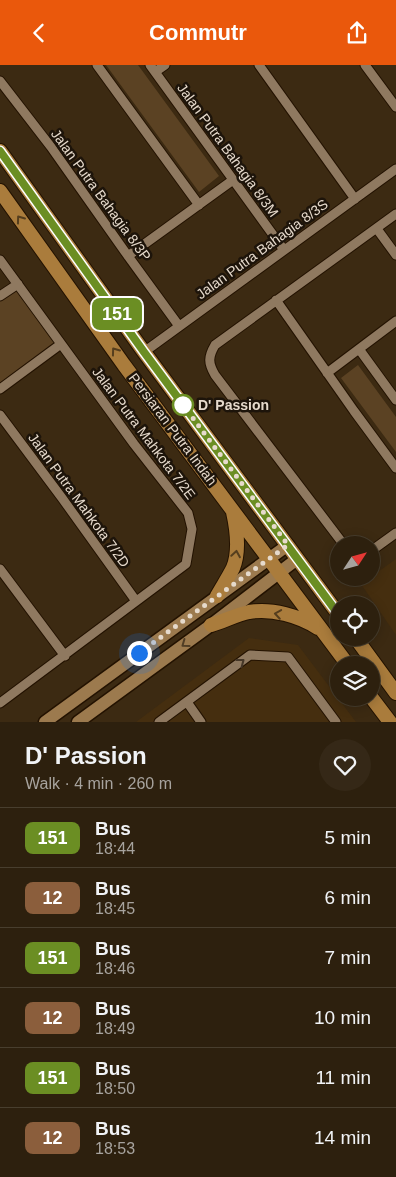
<!DOCTYPE html>
<meta charset="utf-8">
<style>
:root{--surface:#2d200e;--page:#352817;--text:#f1f3f6;--muted:#a7a39e;--line:#483e2e;--accent:#ea580c}
body{margin:0;font-family:Helvetica,sans-serif;background:var(--page);color:var(--text);height:100vh;display:flex;flex-direction:column;font-size:19px;white-space:nowrap}
*{box-sizing:border-box;margin:0}
p{font-size:16px;color:var(--muted)}
.icon{flex:none;width:28px;height:28px;fill:none;stroke:currentColor;stroke-width:2;stroke-linecap:round;stroke-linejoin:round}
.map{position:relative;height:657px;overflow:hidden}
.details{display:flex;flex-direction:column;background:var(--surface);flex:1}
.details>*{flex:none}
.badge{padding:0 10px;border-radius:8px;font-size:18px;line-height:32px}
.needle{width:32px;rotate:54deg}
.fabs{position:absolute;left:330px;top:471px;display:grid;gap:10px}
.fabs a{display:grid;place-items:center;width:50px;height:50px;border-radius:50%;background:var(--surface);box-shadow:0 2px 12px #0003,0 0 0 1px var(--line);font-size:25px}
.you{position:absolute;width:25px;height:25px;margin:-12px;border:4px solid #fff;border-radius:50%;background:#1a73e8;box-shadow:0 0 0 8px #1a73e833}
.map>.badge{position:absolute;translate:-50% -50%;box-shadow:0 0 0 2px #fff}
.round{display:grid;place-items:center;flex:none;width:52px;height:52px;border-radius:26px;background:var(--page)}
.overview{display:flex;align-items:center;justify-content:space-between;height:85px;padding:0 25px}
h1{font-size:24px;font-weight:700;line-height:38px}
ul{padding:0;list-style:none}
li{display:flex;align-items:center;gap:15px;height:60px;padding:0 25px;border-top:1px solid var(--line)}
li div{flex:1}
li b{display:block;font-size:19px}
li em{font-style:normal}
li .badge{min-width:55px;font-weight:700;text-align:center}
header{display:flex;justify-content:space-between;align-items:center;height:65px;padding:0 25px;background:var(--accent);color:#fff;font-size:22px;font-weight:700}
.map>svg:first-child{display:block}
</style>
<header><svg class="icon" aria-label="back" viewBox="0 0 24 24"><path d="M15 5l-7 7 7 7"/></svg>Commutr<svg class="icon" aria-label="share" viewBox="0 0 24 24"><path d="M12 15V3M7 8l5-5 5 5M5 13v7h14v-7"/></svg></header>
<div class="map">
<svg width="396" height="657" viewBox="0 0 396 657">
<rect width="100%" height="100%" fill="#3c2a12"/>
<!-- built -->
<path fill="#452e0f" d="M 396,494 L 396,570 L 361,519 Z
M 249,573 L 298,580 L 356,657 L 136,657 Z"/>
<!-- green -->
<path fill="#5b4223" d="M 106,0 L 138,0 L 219,111 L 199,127 Z
M 15,222 L 56,279 L 0,320 L 0,234 Z
M 358,300 L 396,352 L 396,387 L 341,313 Z"/>
<g fill="none" stroke-linecap="round" stroke-linejoin="round">
<defs>
<path id="street" d="M 97,0 L 199,140
M 150,0 L 284,185
M 259,0 L 355,134
M 365,0 L 396,42
M 155,7 L 165,0
M 0,16 L 51,82 L 128,191 L 179,261
M 377,164 L 396,190
M 128,191 L 233,115
M 0,195 L 134,379 L 188,448 L 192,464 L 186,499 L 0,638
M 0,231 L 18,219
M 276,235 L 354,346 L 396,403
M 359,284 L 396,335
M 144,287 L 396,104
M 327,308 L 396,256
M 0,324 L 61,279
M 0,350 L 62,433 L 136,536
M 344,480 L 215,310 C 208,298 208,292 215,280 L 396,149
M 371,486 L 396,468
M 0,504 L 65,591
M 187,637 L 201,657
M 159,657 L 250,590 L 288,592 L 336,657"/>
<path id="secondary" d="M 45,657 L 288,480
M 78,657 L 211,560 L 297,494"/>
<path id="primary" d="M 0,86 L 144,287 L 339,550
M 0,126 L 124,300 L 348,600
M 217,531 C 222,522 228,513 233,503 C 240,486 237,465 233,447
M 211,560 C 224,556 236,550 249,547 C 272,543 299,551 318,563
M 355,572 L 396,628
M 371,632 L 390,657"/>
</defs>
<!-- street casing -->
<use href="#street" stroke="#231200" stroke-width="11"/>
<!-- secondary casing -->
<use href="#secondary" stroke="#231200" stroke-width="15"/>
<!-- primary casing -->
<use href="#primary" stroke="#231200" stroke-width="16"/>
<!-- street -->
<use href="#street" stroke="#8f7960" stroke-width="9"/>
<!-- secondary -->
<use href="#secondary" stroke="#9c7a4e" stroke-width="12"/>
<!-- primary -->
<use href="#primary" stroke="#aa7c3c" stroke-width="14"/>
</g>
<!-- one-way arrows -->
<defs><path id="oneway-chevron" d="M-2-3.5L2.5 0L-2 3.5" fill="none" stroke-width="1.6" stroke-linecap="round" stroke-linejoin="round" transform="scale(1.25)"/></defs>
<g stroke="#553e1e">
<use href="#oneway-chevron" transform="translate(20 154) rotate(-126)"/>
<use href="#oneway-chevron" transform="translate(115 286) rotate(-126)"/>
<use href="#oneway-chevron" transform="translate(236 489) rotate(-81)"/>
<use href="#oneway-chevron" transform="translate(278 549) rotate(-171)"/>
</g>
<use stroke="#503d25" href="#oneway-chevron" transform="translate(185 579) rotate(144)"/>
<use stroke="#453728" href="#oneway-chevron" transform="translate(241 597) rotate(-37)"/>
<g fill="none" stroke-linecap="round" stroke-linejoin="round">
<defs>
<path id="line" d="M 0,86 L 144,287 L 339,550"/>
</defs>
<!-- line casing -->
<use href="#line" stroke="#fff" stroke-width="11"/>
<!-- line -->
<use href="#line" stroke="#6b8e23" stroke-width="8"/>
<!-- walk -->
<path stroke="#e6dacc" stroke-width="5" stroke-dasharray="0 9" d="M 139,588 L 288,480 L 183,340"/>
</g>
<!-- markers -->
<circle fill="#fff" stroke="#6b8e23" stroke-width="2.5" cx="183" cy="340" r="10"/>
<g text-anchor="middle" stroke-width="5" stroke-linejoin="round" paint-order="stroke">
<!-- street labels -->
<g font-size="14" fill="#e6dacc" stroke="#1d140a">
<text transform="translate(228 85) rotate(54)" y="5">Jalan Putra Bahagia 8/3M</text>
<text transform="translate(101 130) rotate(54)" y="5">Jalan Putra Bahagia 8/3P</text>
<text transform="translate(262 184) rotate(-36)" y="5">Jalan Putra Bahagia 8/3S</text>
<text transform="translate(173 364) rotate(53)" y="5">Persiaran Putra Indah</text>
<text transform="translate(144 368) rotate(53)" y="5">Jalan Putra Mahkota 7/2E</text>
<text transform="translate(79 435) rotate(54)" y="5">Jalan Putra Mahkota 7/2D</text>
</g>
<!-- stop labels -->
<g font-size="14" font-weight="bold" fill="#e6dacc" stroke="#1d140a" text-anchor="start">
<text x="198" y="345">D' Passion</text>
</g>
</g>
</svg>
<div class="fabs">
<a><svg class="needle" viewBox="-14 -14 28 28"><path d="M0-13l5 13h-10z" fill="#e53935"/><path d="M0 13l5-13h-10z" fill="#a7a39e"/></svg></a>
<a><svg class="icon" aria-label="locate" viewBox="0 0 24 24"><circle cx="12" cy="12" r="6"/><path d="M12 2v4M12 18v4M2 12h4M18 12h4"/></svg></a>
<a><svg class="icon" aria-label="layers" viewBox="0 0 24 24"><path d="M12 4l9 5-9 5-9-5zM3 14l9 5 9-5"/></svg></a>
</div>
<div class="you" style="left:139px;top:588px"></div>
<b class="badge" style="left:117px;top:249px;background:#6b8e23;color:#fff">151</b>
</div>
<section class="details">
<div class="overview"><div><h1>D' Passion</h1><p>Walk · 4 min · 260 m</p></div><a class="round"><svg class="icon" aria-label="heart" viewBox="0 0 24 24"><path d="M12 20l-8-8c-3-5 5-10 8-4 3-6 11-1 8 4z"/></svg></a></div>
<ul>
<li><span class="badge" style="background:#6b8e23;color:#fff">151</span><div><b>Bus</b><p>18:44</p></div><em>5 min</em></li>
<li><span class="badge" style="background:#8b5e3c;color:#fff">12</span><div><b>Bus</b><p>18:45</p></div><em>6 min</em></li>
<li><span class="badge" style="background:#6b8e23;color:#fff">151</span><div><b>Bus</b><p>18:46</p></div><em>7 min</em></li>
<li><span class="badge" style="background:#8b5e3c;color:#fff">12</span><div><b>Bus</b><p>18:49</p></div><em>10 min</em></li>
<li><span class="badge" style="background:#6b8e23;color:#fff">151</span><div><b>Bus</b><p>18:50</p></div><em>11 min</em></li>
<li><span class="badge" style="background:#8b5e3c;color:#fff">12</span><div><b>Bus</b><p>18:53</p></div><em>14 min</em></li>
</ul>
</section>
